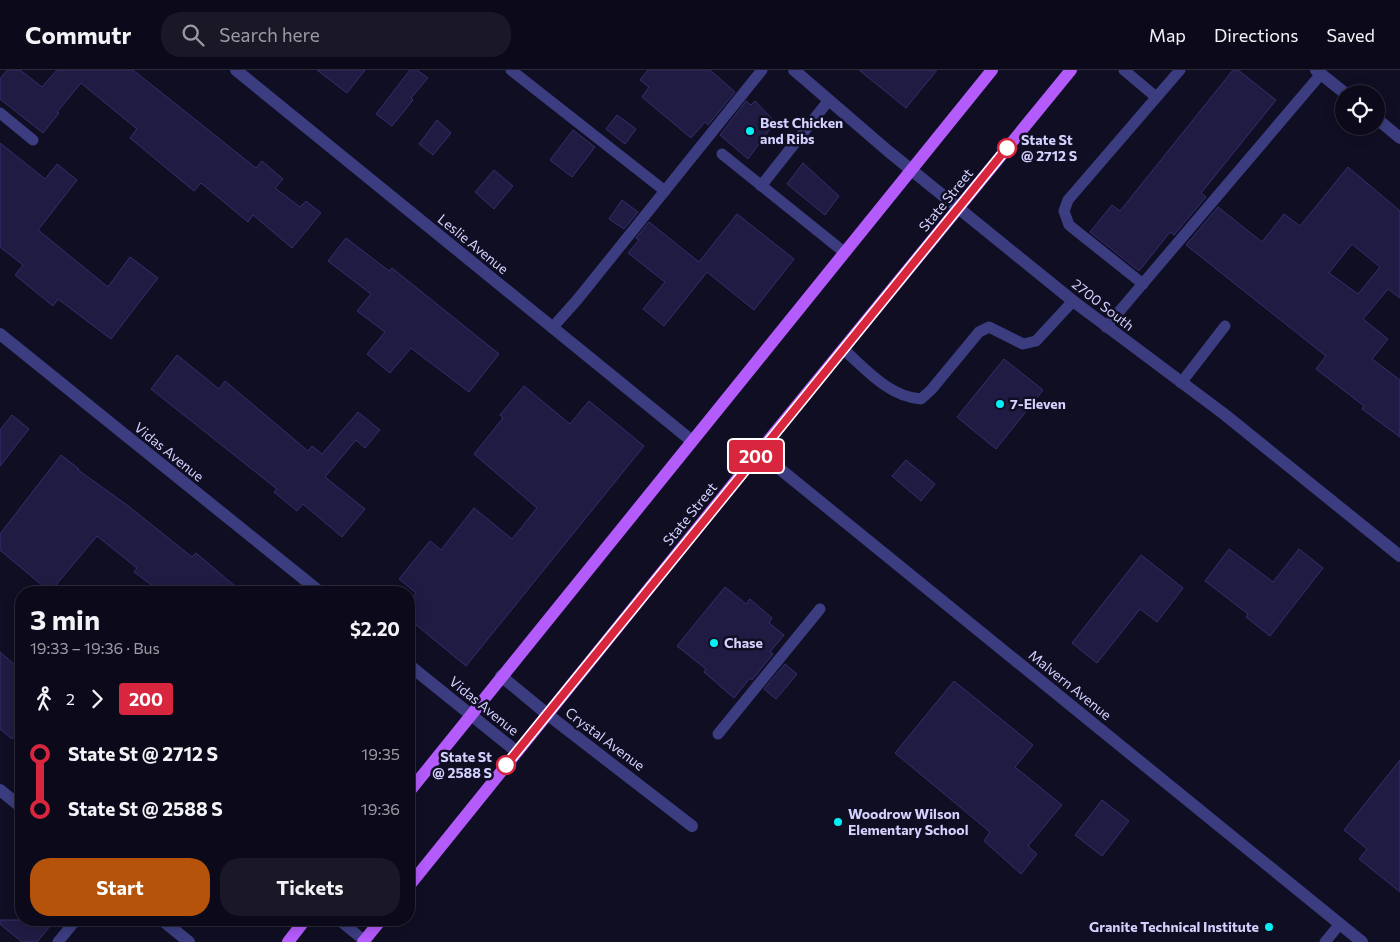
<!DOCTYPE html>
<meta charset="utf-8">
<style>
:root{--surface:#0c0a1a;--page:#1a1827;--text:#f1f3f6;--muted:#9a9aa2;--line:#2c2b39;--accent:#b45309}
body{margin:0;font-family:Commissioner,sans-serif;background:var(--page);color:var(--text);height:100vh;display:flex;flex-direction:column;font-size:19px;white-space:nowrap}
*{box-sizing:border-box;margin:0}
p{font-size:16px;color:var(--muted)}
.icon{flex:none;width:28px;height:28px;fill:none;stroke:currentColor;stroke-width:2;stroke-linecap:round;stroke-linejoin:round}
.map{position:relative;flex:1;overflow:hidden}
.details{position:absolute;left:15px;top:516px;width:400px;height:340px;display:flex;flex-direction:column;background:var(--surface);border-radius:20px;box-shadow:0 2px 12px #0003,0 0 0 1px var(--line)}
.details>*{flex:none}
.badge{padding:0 10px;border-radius:4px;font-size:18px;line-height:32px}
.fabs{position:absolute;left:1335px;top:15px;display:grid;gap:10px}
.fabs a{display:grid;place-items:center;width:50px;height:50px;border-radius:50%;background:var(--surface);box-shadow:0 2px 12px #0003,0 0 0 1px var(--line);font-size:25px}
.map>.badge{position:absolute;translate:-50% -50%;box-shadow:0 0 0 2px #fff}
.legs{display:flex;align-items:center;gap:8px;height:55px;padding:0 15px;font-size:16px}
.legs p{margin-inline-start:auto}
.head{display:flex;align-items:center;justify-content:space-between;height:85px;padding:0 15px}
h1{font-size:28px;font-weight:700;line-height:38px}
.button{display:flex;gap:10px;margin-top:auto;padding:10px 15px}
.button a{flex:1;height:58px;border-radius:20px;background:var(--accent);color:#fff;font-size:20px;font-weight:700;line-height:58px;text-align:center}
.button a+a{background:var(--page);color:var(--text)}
ul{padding:0 15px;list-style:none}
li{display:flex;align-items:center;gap:18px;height:55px;font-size:19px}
li i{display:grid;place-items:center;width:8px;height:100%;margin:0 6px;background:currentColor}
li i::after{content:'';width:12px;height:12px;margin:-6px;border:4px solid;border-radius:50%;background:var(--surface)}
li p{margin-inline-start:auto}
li:first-child i{background:linear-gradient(#0000 50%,currentColor 0)}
li:last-child i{background:linear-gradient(currentColor 50%,#0000 0)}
header{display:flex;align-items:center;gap:30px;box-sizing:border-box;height:70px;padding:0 25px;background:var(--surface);border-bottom:1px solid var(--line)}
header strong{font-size:24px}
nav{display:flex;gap:28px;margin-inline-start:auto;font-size:18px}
.search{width:350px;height:45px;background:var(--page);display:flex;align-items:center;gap:12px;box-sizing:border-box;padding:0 18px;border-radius:20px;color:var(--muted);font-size:19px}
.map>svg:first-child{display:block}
</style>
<header>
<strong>Commutr</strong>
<div class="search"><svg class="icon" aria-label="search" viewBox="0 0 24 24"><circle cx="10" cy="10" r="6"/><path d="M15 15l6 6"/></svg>Search here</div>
<nav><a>Map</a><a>Directions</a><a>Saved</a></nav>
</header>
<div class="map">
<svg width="1400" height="872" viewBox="0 0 1400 872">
<rect width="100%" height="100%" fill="#100e23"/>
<!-- building -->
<path fill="#201b43" stroke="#362e6e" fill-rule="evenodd" d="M 7,0 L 20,0 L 42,17 L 57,0 L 133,0 L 256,98 L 262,91 L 283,109 L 275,118 L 300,137 L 306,131 L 321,143 L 292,178 L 253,145 L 248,152 L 201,113 L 194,121 L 130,68 L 137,59 L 81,13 L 57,42 L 59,43 L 43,63 L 0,29 L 0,9 Z
M 317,0 L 365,0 L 347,23 Z
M 410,0 L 417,0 L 428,8 L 411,28 L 413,30 L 392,56 L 376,44 Z
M 648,0 L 710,0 L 735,22 L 708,55 L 705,52 L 691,68 L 642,27 L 649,17 L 640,10 Z
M 859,0 L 937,0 L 906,38 Z
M 1233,0 L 1238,0 L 1276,30 L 1201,123 L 1206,127 L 1174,165 L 1170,162 L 1139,201 L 1090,162 L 1112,135 L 1120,141 Z
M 746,31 L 751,35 L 755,31 L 775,52 L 748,89 L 720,65 Z
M 617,45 L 636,59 L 625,74 L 606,59 Z
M 437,50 L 451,63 L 433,85 L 419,74 Z
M 573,60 L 595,77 L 572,107 L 550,90 Z
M 0,73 L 45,109 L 57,94 L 77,110 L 38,160 L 108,217 L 130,187 L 158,208 L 111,269 L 58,229 L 53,236 L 15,205 L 23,195 L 0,177 Z
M 803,93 L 839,126 L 825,145 L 787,114 Z
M 1348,97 L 1400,141 L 1400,228 L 1388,219 L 1363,249 L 1388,269 L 1372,289 L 1400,310 L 1400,367 L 1362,339 L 1364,336 L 1316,299 L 1326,286 L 1186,175 L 1218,137 L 1262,172 L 1284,144 L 1300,156 ZM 1352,174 L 1380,197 L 1358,224 L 1329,203 Z
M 494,100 L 513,116 L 494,139 L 475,122 Z
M 622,130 L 638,142 L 624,159 L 609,149 Z
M 737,144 L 794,189 L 754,240 L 707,202 L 664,256 L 643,239 L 665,212 L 628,183 L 639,170 L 636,168 L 649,152 L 699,192 Z
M 346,168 L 389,201 L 392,198 L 499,284 L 469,322 L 411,278 L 390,303 L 367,284 L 385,262 L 357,241 L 371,224 L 328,191 Z
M 177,285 L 219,319 L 225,311 L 308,381 L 312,376 L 322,384 L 358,342 L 380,360 L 365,378 L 356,370 L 325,407 L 365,439 L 342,467 L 303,434 L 297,441 L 274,422 L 277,419 L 151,319 Z
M 1004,289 L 1043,320 L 996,379 L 957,347 Z
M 524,316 L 570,354 L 589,331 L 644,376 L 466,596 L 409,549 L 409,532 L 416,523 L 399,509 L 430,471 L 441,480 L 474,438 L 512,469 L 537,438 L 474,384 L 503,348 L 500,345 Z
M 12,345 L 29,359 L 0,396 L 0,360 Z
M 61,385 L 79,399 L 78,400 L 127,435 L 192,487 L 196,483 L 242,522 L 161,522 L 134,502 L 137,498 L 97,466 L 50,522 L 0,480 L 0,464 Z
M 906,390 L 935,414 L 921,431 L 892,406 Z
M 1229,479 L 1273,512 L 1299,479 L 1323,498 L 1270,566 L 1246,547 L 1248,544 L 1205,511 Z
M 1141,485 L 1183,518 L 1157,552 L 1140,539 L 1097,593 L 1072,573 Z
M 725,517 L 746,534 L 750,529 L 772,548 L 769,553 L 784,565 L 770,582 L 773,584 L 752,610 L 750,608 L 734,628 L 704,602 L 706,599 L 677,576 Z
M 0,582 L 21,600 L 21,658 L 12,669 L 0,659 Z
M 785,594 L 797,604 L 776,629 L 764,619 Z
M 954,611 L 1033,675 L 1015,697 L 1062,735 L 1028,776 L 1037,784 L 1021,804 L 984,771 L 990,762 L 895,683 Z
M 1400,690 L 1400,822 L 1359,789 L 1367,779 L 1344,760 Z
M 1102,730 L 1129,751 L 1102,786 L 1075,765 Z
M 0,850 L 55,850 L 37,872 L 22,872 L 0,854 Z"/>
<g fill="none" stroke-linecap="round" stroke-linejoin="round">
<!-- service -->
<path stroke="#3b3d80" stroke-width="11" d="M 511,0 L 665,121
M 1124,0 L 1156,27
M 0,43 L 33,70
M 722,84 L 844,182
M 761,116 L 829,30
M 1143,214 L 1069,155 L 1064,141 L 1068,130 L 1180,0
M 1106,257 L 1321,4
M 552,258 L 577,230 L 762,0
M 843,279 C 866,299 889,327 921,329 L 931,320 L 979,262 L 989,257 L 1023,274 L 1036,271 L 1073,231
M 1181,313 L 1225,256
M 718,664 L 820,539
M 339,850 L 366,872
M 58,872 L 76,850
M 1325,872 L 1340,854"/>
<!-- minor -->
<path stroke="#3b3d80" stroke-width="12" d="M 236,0 L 692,371
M 1316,0 L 1346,24
M 1376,48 L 1400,68
M 0,264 L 320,522
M 759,382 L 1362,872
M 409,595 L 517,682
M 501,606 L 547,644 L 692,756
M 0,720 L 21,737
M 162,850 L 189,872"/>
<!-- tertiary -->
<path stroke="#3b3d80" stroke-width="12" d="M 794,0 L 888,81 L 1073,231 L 1224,344 L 1400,486"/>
<!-- primary -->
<path stroke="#b35bfb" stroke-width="12" d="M 409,722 L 992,0
M 409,816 L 759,382 L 1071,0
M 288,872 L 305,850
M 363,872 L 381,850"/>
</g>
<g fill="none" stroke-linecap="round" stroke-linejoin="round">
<defs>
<path id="line-1" d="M 506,695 L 1007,78"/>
</defs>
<!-- line-1 casing -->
<use href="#line-1" stroke="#fff" stroke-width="11"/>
<!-- line-1 -->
<use href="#line-1" stroke="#d7263d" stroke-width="8"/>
</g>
<!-- markers -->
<g fill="#07eff4" stroke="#100e23" stroke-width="2">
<circle cx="750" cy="61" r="5"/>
<circle cx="1000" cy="334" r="5"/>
<circle cx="714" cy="573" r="5"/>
<circle cx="838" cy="752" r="5"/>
<circle cx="1269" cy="857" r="5"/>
</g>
<g fill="#fff" stroke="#d7263d" stroke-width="2.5">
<circle cx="1007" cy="78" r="9"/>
<circle cx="506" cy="695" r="9"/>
</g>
<g text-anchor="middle" stroke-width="5" stroke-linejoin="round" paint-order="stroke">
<!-- poi labels -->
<g font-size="14" font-weight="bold" fill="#d3d1fe" stroke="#100e23" text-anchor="start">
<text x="760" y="58">Best Chicken<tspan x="760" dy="16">and Ribs</tspan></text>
<text x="1010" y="339">7-Eleven</text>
<text x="724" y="578">Chase</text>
<text x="848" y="749">Woodrow Wilson<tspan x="848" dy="16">Elementary School</tspan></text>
<text x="1259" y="862" text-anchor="end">Granite Technical Institute</text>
</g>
<!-- stop labels -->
<g font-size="14" font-weight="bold" fill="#d3d1fe" stroke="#100e23" text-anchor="start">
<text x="1021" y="75">State St<tspan x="1021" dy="16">@ 2712 S</tspan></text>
<text x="492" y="692" text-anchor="end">State St<tspan x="492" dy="16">@ 2588 S</tspan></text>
</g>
<!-- street labels -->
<g font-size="14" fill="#d3d1fe" stroke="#100e23">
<text transform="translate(946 130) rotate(-51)" y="5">State Street</text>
<text transform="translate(473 174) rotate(39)" y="5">Leslie Avenue</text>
<text transform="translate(1103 235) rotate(38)" y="5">2700 South</text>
<text transform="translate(169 382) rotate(39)" y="5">Vidas Avenue</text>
<text transform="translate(690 444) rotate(-51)" y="5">State Street</text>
<text transform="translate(1070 615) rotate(39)" y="5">Malvern Avenue</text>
<text transform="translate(484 636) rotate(39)" y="5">Vidas Avenue</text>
<text transform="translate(605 669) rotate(37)" y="5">Crystal Avenue</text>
</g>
</g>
</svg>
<div class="fabs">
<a><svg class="icon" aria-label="locate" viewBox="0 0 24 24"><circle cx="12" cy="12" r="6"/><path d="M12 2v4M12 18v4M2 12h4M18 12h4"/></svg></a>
</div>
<b class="badge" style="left:756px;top:386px;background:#d7263d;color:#fff">200</b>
<section class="details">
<div class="head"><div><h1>3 min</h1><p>19:33 – 19:36 · Bus</p></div><b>$2.20</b></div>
<div class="legs"><svg class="icon" aria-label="walk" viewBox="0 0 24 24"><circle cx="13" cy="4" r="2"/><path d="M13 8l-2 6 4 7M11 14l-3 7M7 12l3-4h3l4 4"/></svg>2<svg class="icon" aria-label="forward" viewBox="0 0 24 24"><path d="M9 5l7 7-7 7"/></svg><b class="badge" style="background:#d7263d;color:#fff">200</b></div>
<ul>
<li><i style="color:#d7263d"></i><b>State St @ 2712 S</b><p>19:35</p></li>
<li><i style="color:#d7263d"></i><b>State St @ 2588 S</b><p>19:36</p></li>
</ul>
<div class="button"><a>Start</a><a>Tickets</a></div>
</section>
</div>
